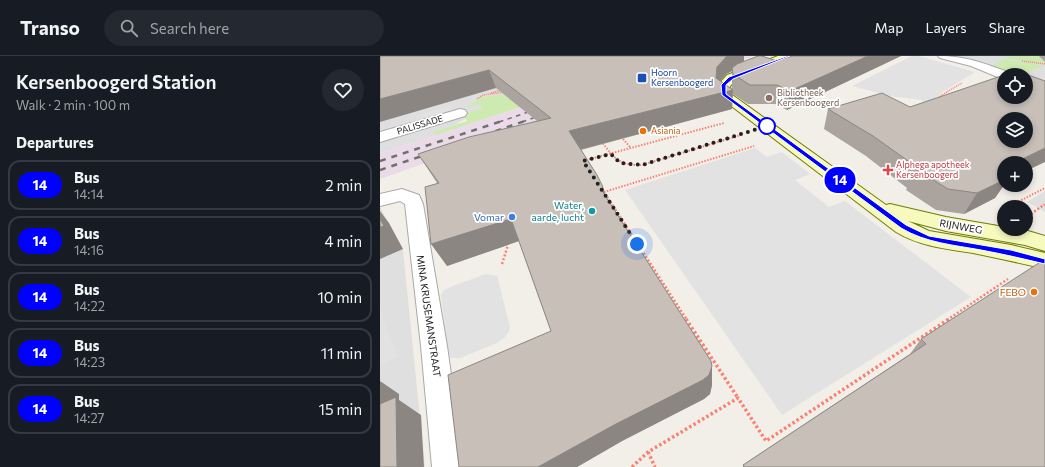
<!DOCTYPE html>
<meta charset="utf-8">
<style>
:root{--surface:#171b24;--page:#242831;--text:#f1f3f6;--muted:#9ea1a6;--line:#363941}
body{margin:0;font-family:Commissioner,sans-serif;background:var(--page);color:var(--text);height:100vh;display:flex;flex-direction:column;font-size:15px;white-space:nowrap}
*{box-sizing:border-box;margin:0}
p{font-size:13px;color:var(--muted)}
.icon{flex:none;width:22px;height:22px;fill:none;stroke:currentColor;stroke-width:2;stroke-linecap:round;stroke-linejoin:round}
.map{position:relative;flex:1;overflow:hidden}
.side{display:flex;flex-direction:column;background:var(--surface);width:380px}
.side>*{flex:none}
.badge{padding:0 8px;border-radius:13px;font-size:14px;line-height:26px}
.fabs{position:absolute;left:617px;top:12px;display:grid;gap:8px}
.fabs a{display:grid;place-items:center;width:36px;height:36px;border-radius:50%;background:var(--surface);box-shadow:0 2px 6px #0003;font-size:20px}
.you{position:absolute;width:20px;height:20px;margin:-10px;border:3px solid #fff;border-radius:50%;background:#1a73e8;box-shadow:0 0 0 6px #1a73e833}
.map>.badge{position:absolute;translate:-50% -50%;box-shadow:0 0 0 2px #fff}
h2{padding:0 16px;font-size:15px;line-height:36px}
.round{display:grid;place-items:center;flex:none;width:42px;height:42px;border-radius:21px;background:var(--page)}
.summary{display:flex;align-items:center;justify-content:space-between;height:68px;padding:0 16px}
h1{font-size:19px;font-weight:600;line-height:30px}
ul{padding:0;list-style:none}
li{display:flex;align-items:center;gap:12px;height:50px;margin:0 8px 6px;padding:0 8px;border:2px solid var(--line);border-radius:12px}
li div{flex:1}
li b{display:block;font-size:15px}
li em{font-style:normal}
li .badge{min-width:44px;font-weight:700;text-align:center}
header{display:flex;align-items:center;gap:24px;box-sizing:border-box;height:56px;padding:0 20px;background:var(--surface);border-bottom:1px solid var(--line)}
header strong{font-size:19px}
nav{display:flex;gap:22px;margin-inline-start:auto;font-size:14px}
.search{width:280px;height:36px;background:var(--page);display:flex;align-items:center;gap:10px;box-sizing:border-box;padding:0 14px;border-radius:22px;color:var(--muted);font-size:15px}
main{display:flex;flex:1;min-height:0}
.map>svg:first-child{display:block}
</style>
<header>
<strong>Transo</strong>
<div class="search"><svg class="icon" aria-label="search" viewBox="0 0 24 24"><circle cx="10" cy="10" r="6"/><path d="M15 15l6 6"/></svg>Search here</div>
<nav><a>Map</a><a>Layers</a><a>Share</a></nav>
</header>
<main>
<section class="side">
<div class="summary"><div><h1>Kersenboogerd Station</h1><p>Walk · 2 min · 100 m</p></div><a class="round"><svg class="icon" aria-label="heart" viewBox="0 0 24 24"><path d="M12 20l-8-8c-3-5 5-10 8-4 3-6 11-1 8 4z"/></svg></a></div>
<h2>Departures</h2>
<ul>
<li><span class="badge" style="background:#00f;color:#fff">14</span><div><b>Bus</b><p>14:14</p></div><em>2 min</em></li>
<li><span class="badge" style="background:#00f;color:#fff">14</span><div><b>Bus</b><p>14:16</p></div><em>4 min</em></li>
<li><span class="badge" style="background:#00f;color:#fff">14</span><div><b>Bus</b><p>14:22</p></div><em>10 min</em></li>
<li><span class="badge" style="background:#00f;color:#fff">14</span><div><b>Bus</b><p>14:23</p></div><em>11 min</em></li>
<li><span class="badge" style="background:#00f;color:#fff">14</span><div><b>Bus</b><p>14:27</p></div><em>15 min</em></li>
</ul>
</section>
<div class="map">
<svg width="665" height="411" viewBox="0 0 665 411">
<rect width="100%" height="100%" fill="#f2efe9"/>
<!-- residential -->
<path fill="#e0dfdf" d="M 0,0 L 153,26 L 56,79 L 0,97 Z
M 570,0 L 665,0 L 665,32 L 646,19 L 629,19 L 597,7 Z
M 665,135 L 665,156 L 647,146 Z
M 0,151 L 23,194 L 45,411 L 0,411 Z"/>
<!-- industrial -->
<path fill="#ebdbe8" d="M 285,0 L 374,0 L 301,26 L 292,21 L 0,123 L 0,97 L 208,29 Z"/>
<!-- grass -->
<path fill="#cdebb0" d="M 628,0 L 660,0 L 665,8 L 625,2 Z
M 624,3 L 665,10 L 638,19 L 634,19 L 611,11 Z
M 154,35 L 171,41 L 56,79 L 53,76 L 87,65 L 82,59 L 103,52 L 99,48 L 85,52 L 102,41 Z"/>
<!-- parking -->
<path fill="#e2e2e2" d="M 532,0 L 539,0 L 595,16 L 561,37 L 556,44 L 544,48 L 542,44 L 510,40 L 472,30 Z
M 71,49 L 76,55 L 39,66 L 35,60 Z
M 375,92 L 387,101 L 402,96 L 430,118 L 415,124 L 449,151 L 465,145 L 591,241 L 402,359 L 245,134 Z
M 106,218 L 117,220 L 130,271 L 128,277 L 124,282 L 117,287 L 80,302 L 71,302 L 68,298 L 61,239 L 63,235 L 70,231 Z
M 0,247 L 3,264 L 18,300 L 0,310 Z"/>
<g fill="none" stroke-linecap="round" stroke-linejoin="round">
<defs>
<path id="street" d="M 558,0 C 586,0 603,7 628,16 L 630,19 L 624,19 L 624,23 L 620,22 L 591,10 L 560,2 Z
M 80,53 L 85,54 L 87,57 L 85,60 L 0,86 L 0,76 Z
M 22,133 L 39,139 L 43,148 L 67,290 L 84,411 L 52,411 L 41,290 L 25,148 L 20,145 L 0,150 L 0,138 Z"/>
<path id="secondary" d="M 398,0 L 414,0 L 412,2 L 355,25 L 350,30 L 351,38 L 506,149 L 510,148 L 566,161 L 624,171 L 624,173 L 648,175 L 665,180 L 665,195 L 645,189 L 566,175 L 528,165 L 549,175 L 631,189 L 665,197 L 665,213 C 641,207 617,202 593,197 C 566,193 539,190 516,176 L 337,39 L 338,29 L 347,19 Z"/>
</defs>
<!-- street casing -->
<use href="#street" stroke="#a9a9a9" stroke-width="2"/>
<!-- secondary casing -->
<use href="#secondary" stroke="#707d05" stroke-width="2"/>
<!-- path-far3 -->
<path stroke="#fa8072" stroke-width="1.5" stroke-dasharray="1 1" stroke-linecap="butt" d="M 642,5 L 665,8
M 111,37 L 121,34
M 97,43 L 103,39 L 125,36
M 559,43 L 560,40 L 582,27"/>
<!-- path-far2 -->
<path stroke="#fa8072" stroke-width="2" stroke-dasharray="1.5 1.5" stroke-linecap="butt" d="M 243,83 L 251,92
M 221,85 C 234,102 239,110 262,109 L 361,79
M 206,104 L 344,67
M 224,136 L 234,151
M 224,136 L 374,90
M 628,151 L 665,132
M 661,151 L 665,148"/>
<!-- path-far1 -->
<path stroke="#fa8072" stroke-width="2.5" stroke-dasharray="2 2" stroke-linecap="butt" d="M 233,150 L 307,264
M 628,151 L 630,150
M 651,158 L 662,150
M 122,208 L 128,189
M 567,264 L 628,223"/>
<!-- path -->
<path stroke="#fa8072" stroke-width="3.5" stroke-dasharray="2.5 2.5" stroke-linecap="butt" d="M 306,263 L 358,342
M 268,396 L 275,411
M 252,411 L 268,396 L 358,342 L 386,385 L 569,263"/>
<!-- street -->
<use href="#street" fill="#fff" fill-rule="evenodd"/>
<!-- secondary -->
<use href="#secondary" fill="#f7fabf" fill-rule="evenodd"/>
<!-- rail-far1 -->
<path stroke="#707070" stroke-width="1.5" stroke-dasharray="4.5 4.5" stroke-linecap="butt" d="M 119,66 L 157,53
M 142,66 L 164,58"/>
<!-- rail -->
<path stroke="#707070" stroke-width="2.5" stroke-dasharray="6 6" stroke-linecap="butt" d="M 104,79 L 145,65
M 0,105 L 122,65
M 0,114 L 51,97"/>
</g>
<!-- wall -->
<path fill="#aba49e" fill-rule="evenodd" d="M 0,0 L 364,0 L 364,5 L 397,5 L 521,0 L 407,54 L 395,48 L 368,48 L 353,38 L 352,53 L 201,94 L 223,131 L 225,140 L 332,310 L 332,329 L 330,338 L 324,343 L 242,385 L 197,411 L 79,411 L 171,275 L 139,185 L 67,210 L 57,127 L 38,98 L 157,65 L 116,32 ZM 352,15 L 352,33 L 340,25 L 346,18 Z
M 659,0 L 665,0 L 665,6 Z
M 448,53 L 624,107 L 624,129 L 615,142 L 584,158 L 556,154 L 526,134 L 527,132 L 486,100 L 444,73 Z
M 541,283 L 665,411 L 363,411 L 363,409 L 530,298 Z"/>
<!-- shaded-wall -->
<path fill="#8b8681" d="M 347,0 L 364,0 L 364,11 L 352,12 L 352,15 L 346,18 L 337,29 L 353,34 L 352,53 L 195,95 L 189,75 L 337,11 Z
M 488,0 L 521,0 L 407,54 L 410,35 Z
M 109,14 L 116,32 L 0,66 L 0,43 Z
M 665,92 L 665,106 L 646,115 L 646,107 L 634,107 Z
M 624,111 L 624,129 L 615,142 L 584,158 L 597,137 L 619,114 Z
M 223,131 L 229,153 L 221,133 Z
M 0,155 L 9,167 L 23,193 L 0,203 Z
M 131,163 L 142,184 L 67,210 L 51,188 Z
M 332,310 L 332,329 L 330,338 L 324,343 L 242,385 L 197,411 L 158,411 Z
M 0,325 L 19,338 L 19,344 L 41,359 L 44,411 L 17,411 L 0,355 Z"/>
<!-- building -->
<path fill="#c7bfb8" stroke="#8b8681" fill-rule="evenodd" d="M 0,0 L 347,0 L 337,11 L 336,22 L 353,34 L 189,75 L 217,119 L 223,131 L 221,133 L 331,305 L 332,310 L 329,319 L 323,324 L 234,369 L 158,411 L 79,411 L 68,319 L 171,275 L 131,163 L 51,188 L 45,131 L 59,127 L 38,98 L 89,81 L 171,62 L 109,14 L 0,43 Z
M 378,0 L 382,0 L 397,5 L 412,0 L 488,0 L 410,35 L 397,29 L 370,29 L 353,18 L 352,12 L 357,8 Z
M 637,15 L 665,25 L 665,92 L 634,107 L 624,107 L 624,111 L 619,114 L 624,118 L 624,124 L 597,137 L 568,133 L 535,113 L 538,112 L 493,80 L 448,53 L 502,37 L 530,51 L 624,19 L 624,41 L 646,41 L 646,19 L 625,19 ZM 624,63 L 646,63 L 646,85 L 624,85 Z
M 0,163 L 4,170 L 0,171 Z
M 665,203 L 665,411 L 364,411 L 363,409 L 546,288 L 541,283 Z
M 16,341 L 17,411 L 0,411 L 0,348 Z"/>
<!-- line -->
<path fill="#00f" stroke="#fff" d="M 407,0 L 410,0 L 353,23 L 346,29 L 346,38 L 526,169 L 549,180 L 631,194 L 665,203 L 665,208 C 644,203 623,198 601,194 C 574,189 546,187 521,172 L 342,39 L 341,29 L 349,21 Z"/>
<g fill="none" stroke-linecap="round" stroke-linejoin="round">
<!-- walk -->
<path stroke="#222" stroke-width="4" stroke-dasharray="0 7.2" d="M 257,188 L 203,105 L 231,98 L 240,107 L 262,109 L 387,70"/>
</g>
<!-- markers -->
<rect fill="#1a4fb4" stroke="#fff" stroke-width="1.5" x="257" y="17" width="10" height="10" rx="2"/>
<circle fill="#8d6e63" stroke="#fff" stroke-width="1.5" cx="389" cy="42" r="4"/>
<circle fill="#fff" stroke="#00f" stroke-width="2" cx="387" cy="70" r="8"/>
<g fill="#e8710a" stroke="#fff" stroke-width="1.5">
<circle cx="263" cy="75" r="4"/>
<circle cx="654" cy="236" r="4"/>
</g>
<path fill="#e0444e" stroke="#fff" stroke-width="1.5" d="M506 108h4v4h4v4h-4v4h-4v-4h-4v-4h4z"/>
<circle fill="#0f9aa8" stroke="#fff" stroke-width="1.5" cx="212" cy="155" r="4"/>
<circle fill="#3f7fe0" stroke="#fff" stroke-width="1.5" cx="132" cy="161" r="4"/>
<g text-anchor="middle" stroke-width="3.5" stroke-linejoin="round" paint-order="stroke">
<!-- far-transit labels -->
<g font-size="9" fill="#164399" stroke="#fff" text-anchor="start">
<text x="271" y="20">Hoorn<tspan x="271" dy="10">Kersenboogerd</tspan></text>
</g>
<!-- far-education labels -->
<g font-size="9" fill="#785e54" stroke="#fff" text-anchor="start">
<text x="397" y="40">Bibliotheek<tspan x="397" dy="10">Kersenboogerd</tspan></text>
</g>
<!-- far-street labels -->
<g font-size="9" fill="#222" stroke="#fff">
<text transform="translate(40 69) rotate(-17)" y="3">PALISSADE</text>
</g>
<!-- far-food labels -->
<g font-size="9" fill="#c56008" stroke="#fff" text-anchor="start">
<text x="271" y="78">Asiania</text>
</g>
<!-- far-health labels -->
<g font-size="9" fill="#be3a42" stroke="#fff" text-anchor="start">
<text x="516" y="112">Alphega apotheek<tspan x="516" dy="10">Kersenboogerd</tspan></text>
</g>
<!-- culture labels -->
<g font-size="10" fill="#0d838f" stroke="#fff" text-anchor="end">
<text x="204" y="153">Water,<tspan x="204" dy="12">aarde, lucht</tspan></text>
</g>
<!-- shop labels -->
<g font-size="10" fill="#366cbe" stroke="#fff" text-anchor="end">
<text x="124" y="165">Vomar</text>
</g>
<!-- street labels -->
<g font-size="10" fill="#222" stroke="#fff">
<text transform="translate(581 170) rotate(10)" y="4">RIJNWEG</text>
<text transform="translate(49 260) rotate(82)" y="4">MINA KRUSEMANSTRAAT</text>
</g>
<!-- food labels -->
<g font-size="10" fill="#c56008" stroke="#fff" text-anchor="end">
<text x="646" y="240">FEBO</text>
</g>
</g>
</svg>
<div class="fabs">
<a><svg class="icon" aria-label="locate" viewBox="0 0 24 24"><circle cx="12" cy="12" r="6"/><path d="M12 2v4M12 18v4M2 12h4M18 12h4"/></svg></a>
<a><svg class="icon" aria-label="layers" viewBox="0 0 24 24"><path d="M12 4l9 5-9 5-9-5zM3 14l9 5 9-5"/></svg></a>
<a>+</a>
<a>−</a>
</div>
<div class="you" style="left:257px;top:188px"></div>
<b class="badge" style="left:460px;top:124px;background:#00f;color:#fff">14</b>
</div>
</main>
